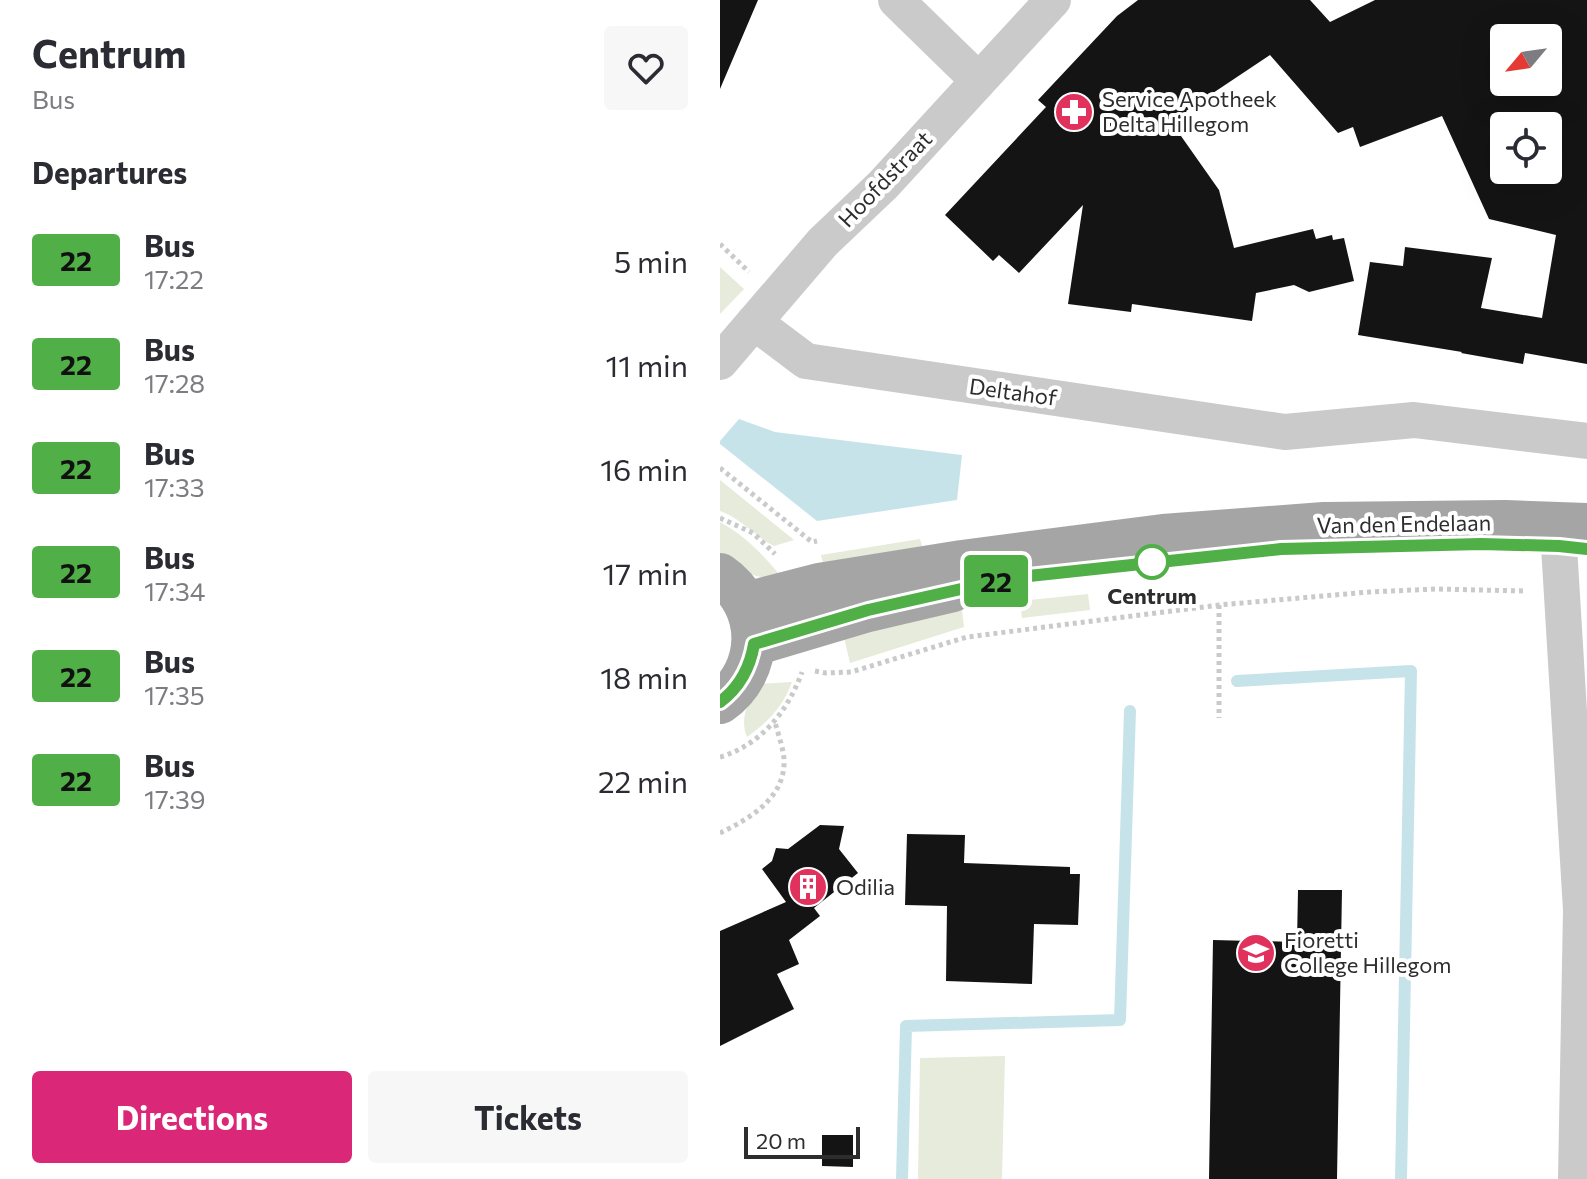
<!DOCTYPE html>
<style>
:root{--surface:#fff;--page:#f7f7f7;--text:#2b2b33;--muted:#7c7c81;--accent:#db2777}
body{margin:0;font-family:Commissioner,sans-serif;background:var(--page);color:var(--text);height:100vh;display:flex;flex-direction:column;font-size:30px;white-space:nowrap}
*{box-sizing:border-box;margin:0}
p{font-size:26px;color:var(--muted)}
.icon{flex:none;width:44px;height:44px;fill:none;stroke:currentColor;stroke-width:2;stroke-linecap:round;stroke-linejoin:round}
.map{position:relative;flex:1;overflow:hidden}
.side{display:flex;flex-direction:column;background:var(--surface);width:720px}
.side>*{flex:none}
.badge{padding:0 16px;border-radius:6px;font-size:28px;line-height:52px}
.needle{width:52px;rotate:241deg}
.controls{position:absolute;left:770px;top:24px;display:grid;gap:16px}
.controls a{display:grid;place-items:center;width:72px;height:72px;border-radius:8px;background:var(--surface);box-shadow:0 8px 32px #0002;font-size:40px}
.scale{position:absolute;left:24px;bottom:20px;width:116px;box-sizing:border-box;padding-left:8px;border:4px solid #2d2d2d;border-top:0;font-size:22px;line-height:28px;white-space:nowrap;color:#2d2d2d;-webkit-text-stroke:6px #fff;paint-order:stroke}
.map>.badge{position:absolute;translate:-50% -50%;box-shadow:0 0 0 4px #fff}
h2{padding:0 32px;font-size:30px;line-height:72px}
.round{display:grid;place-items:center;flex:none;width:84px;height:84px;border-radius:8px;background:var(--page)}
.overview{display:flex;align-items:center;justify-content:space-between;height:136px;padding:0 32px}
h1{font-size:38px;font-weight:700;line-height:60px}
.action{display:flex;gap:16px;margin-top:auto;padding:16px 32px}
.action a{flex:1;height:92px;border-radius:8px;background:var(--accent);color:#fff;font-size:32px;font-weight:700;line-height:92px;text-align:center}
.action a+a{background:var(--page);color:var(--text)}
ul{padding:0;list-style:none}
li{display:flex;align-items:center;gap:24px;height:104px;padding:0 32px}
li div{flex:1}
li b{display:block;font-size:30px}
li em{font-style:normal}
li .badge{min-width:88px;font-weight:700;text-align:center}
main{display:flex;flex:1;min-height:0}
.map>svg:first-child{display:block}
</style>
<main>
<section class="side">
<div class="overview"><div><h1>Centrum</h1><p>Bus</p></div><a class="round"><svg class="icon" aria-label="heart" viewBox="0 0 24 24"><path d="M12 20l-8-8c-3-5 5-10 8-4 3-6 11-1 8 4z"/></svg></a></div>
<h2>Departures</h2>
<ul>
<li><span class="badge" style="background:#50af46;color:#111">22</span><div><b>Bus</b><p>17:22</p></div><em>5 min</em></li>
<li><span class="badge" style="background:#50af46;color:#111">22</span><div><b>Bus</b><p>17:28</p></div><em>11 min</em></li>
<li><span class="badge" style="background:#50af46;color:#111">22</span><div><b>Bus</b><p>17:33</p></div><em>16 min</em></li>
<li><span class="badge" style="background:#50af46;color:#111">22</span><div><b>Bus</b><p>17:34</p></div><em>17 min</em></li>
<li><span class="badge" style="background:#50af46;color:#111">22</span><div><b>Bus</b><p>17:35</p></div><em>18 min</em></li>
<li><span class="badge" style="background:#50af46;color:#111">22</span><div><b>Bus</b><p>17:39</p></div><em>22 min</em></li>
</ul>
<div class="action"><a>Directions</a><a>Tickets</a></div>
</section>
<div class="map">
<svg width="867" height="1179" viewBox="0 0 867 1179">
<rect width="100%" height="100%" fill="#fff"/>
<!-- green -->
<path fill="#e6ebdb" d="M 0,267 L 24,289 L 0,314 Z
M 0,480 L 74,540 L 54,546 C 35,537 21,518 0,511 Z
M 0,522 C 25,536 44,555 62,578 C 36,581 21,570 0,556 Z
M 200,539 L 202,546 L 105,571 L 101,555 Z
M 368,594 L 370,610 L 302,618 L 300,601 Z
M 241,602 L 244,627 L 130,663 L 123,633 Z
M 72,682 C 63,707 48,722 27,737 C 19,717 29,701 39,684 Z
M 285,1056 L 282,1179 L 198,1179 L 200,1058 Z"/>
<!-- water -->
<path fill="#c7e3ea" d="M 19,419 L 55,432 L 242,455 L 237,500 L 97,521 L 0,444 L 0,441 Z"/>
<g fill="none" stroke-linecap="round" stroke-linejoin="round">
<!-- stream -->
<path stroke="#c7e3ea" stroke-width="12" d="M 517,681 L 691,671 L 681,1179
M 182,1179 L 186,1026 L 400,1020 L 410,711"/>
</g>
<!-- building -->
<path fill="#141414" fill-rule="evenodd" d="M 0,0 L 38,0 L 0,89 Z
M 418,0 L 590,0 L 610,22 L 655,0 L 867,0 L 867,364 L 805,353 L 803,364 L 741,353 L 742,352 L 638,335 L 650,262 L 683,266 L 685,247 L 772,258 L 761,308 L 822,318 L 836,235 L 769,219 L 722,116 L 640,147 L 633,127 L 618,133 L 550,55 L 466,111 L 476,125 L 461,136 L 499,190 L 514,248 L 593,229 L 596,239 L 612,235 L 613,240 L 624,238 L 634,281 L 589,292 L 574,285 L 536,293 L 532,321 L 412,304 L 411,312 L 348,304 L 363,205 L 299,273 L 279,255 L 273,261 L 225,215 L 326,107 L 318,100 L 397,16 ZM 784,38 L 828,38 L 828,82 L 784,82 ZM 784,126 L 828,126 L 828,170 L 784,170 Z
M 100,825 L 124,826 L 119,849 L 138,873 L 94,908 L 100,916 L 69,940 L 79,964 L 57,974 L 74,1009 L 0,1046 L 0,931 L 66,902 L 42,869 L 52,861 L 56,848 L 68,849 Z
M 187,834 L 245,835 L 244,863 L 350,867 L 350,874 L 360,874 L 358,925 L 314,924 L 312,984 L 226,981 L 227,906 L 185,905 Z
M 578,890 L 622,890 L 617,1179 L 489,1179 L 493,940 L 577,942 Z
M 102,1135 L 133,1135 L 133,1167 L 102,1166 Z"/>
<g fill="none" stroke-linecap="round" stroke-linejoin="round">
<!-- path -->
<path stroke="#cacaca" stroke-width="5" stroke-dasharray="4 4" stroke-linecap="butt" d="M 0,244 L 29,272
M 0,468 L 92,542 L 97,541
M 0,518 L 33,533 L 55,554
M 499,605 L 499,718
M 95,671 L 106,673 L 131,672 L 247,637 L 499,605 L 649,592 L 716,589 L 805,591
M 0,757 C 41,745 68,711 82,672
M 0,833 C 29,819 66,798 64,759 C 63,747 58,734 55,722"/>
<!-- street -->
<path stroke="#cacaca" stroke-width="36" d="M 176,0 L 258,80
M 34,322 L 86,361 L 565,432 L 694,420 L 867,441
M 0,362 L 103,242 L 163,185 L 333,0
M 839,546 L 861,910 L 856,1179"/>
<!-- primary -->
<path stroke="#a5a5a5" stroke-width="44" d="M 0,575 C 45,606 44,671 0,702
M 26,604 L 99,585 L 242,562 L 443,536 L 604,524 L 785,522 L 867,525
M 34,644 L 148,610 L 233,590"/>
</g>
<g fill="none" stroke-linecap="round" stroke-linejoin="round">
<defs>
<path id="line" d="M 0,702 C 20,687 30,668 34,644 L 148,610 L 290,578 L 561,549 L 761,544 L 839,546 L 867,549"/>
</defs>
<!-- line casing -->
<use href="#line" stroke="#fff" stroke-width="18"/>
<!-- line -->
<use href="#line" stroke="#50af46" stroke-width="12"/>
</g>
<!-- icons -->
<defs>
<symbol id="pharmacy-disc" viewBox="-11 -11 22 22"><circle r="9.5" fill="#e1325d" stroke="#fff"/><path d="M-2-6h4v4h4v4h-4v4h-4v-4h-4v-4h4Z" fill="#fff"/></symbol>
<symbol id="building-disc" viewBox="-11 -11 22 22"><circle r="9.5" fill="#e1325d" stroke="#fff"/><path d="M-4-6H4V6H1V3H-1V6H-4ZM-2.5-4.3h1.7v1.8h-1.7ZM.8-4.3h1.7v1.8H.8ZM-2.5-1h1.7V.8h-1.7ZM.8-1h1.7V.8H.8Z" fill="#fff"/></symbol>
<symbol id="university-disc" viewBox="-11 -11 22 22"><circle r="9.5" fill="#e1325d" stroke="#fff"/><path d="M0-5L7-2L0 1L-7-2ZM-4 1L0 2.5L4 1V4Q0 6-4 4Z" fill="#fff"/></symbol>
</defs>
<g fill-rule="evenodd">
<use href="#pharmacy-disc" x="332" y="90" width="44" height="44"/>
<use href="#building-disc" x="66" y="865" width="44" height="44"/>
<use href="#university-disc" x="514" y="931" width="44" height="44"/>
</g>
<!-- markers -->
<circle fill="#fff" stroke="#50af46" stroke-width="4" cx="432" cy="562" r="16"/>
<g text-anchor="middle" stroke-width="8" stroke-linejoin="round" paint-order="stroke">
<!-- poi labels -->
<g font-size="22" fill="#2d2d2d" stroke="#fff" text-anchor="start">
<text x="382" y="107">Service Apotheek<tspan x="382" dy="25">Delta Hillegom</tspan></text>
<text x="116" y="895">Odilia</text>
<text x="564" y="948">Fioretti<tspan x="564" dy="25">College Hillegom</tspan></text>
</g>
<!-- street labels -->
<g font-size="22" fill="#2d2d2d" stroke="#fff">
<text transform="translate(165 179) rotate(-46)" y="8">Hoofdstraat</text>
<text transform="translate(293 392) rotate(8)" y="8">Deltahof</text>
<text transform="translate(684 524) rotate(-1)" y="8">Van den Endelaan</text>
</g>
<!-- stop labels -->
<g font-size="22" font-weight="bold" fill="#2d2d2d" stroke="#fff">
<text x="432" y="604">Centrum</text>
</g>
</g>
</svg>
<div class="controls">
<a><svg class="needle" viewBox="-14 -14 28 28"><path d="M0-13l5 13h-10z" fill="#e53935"/><path d="M0 13l5-13h-10z" fill="#7c7c81"/></svg></a>
<a><svg class="icon" aria-label="locate" viewBox="0 0 24 24"><circle cx="12" cy="12" r="6"/><path d="M12 2v4M12 18v4M2 12h4M18 12h4"/></svg></a>
</div>
<div class="scale">20 m</div>
<b class="badge" style="left:276px;top:581px;background:#50af46;color:#111">22</b>
</div>
</main>
